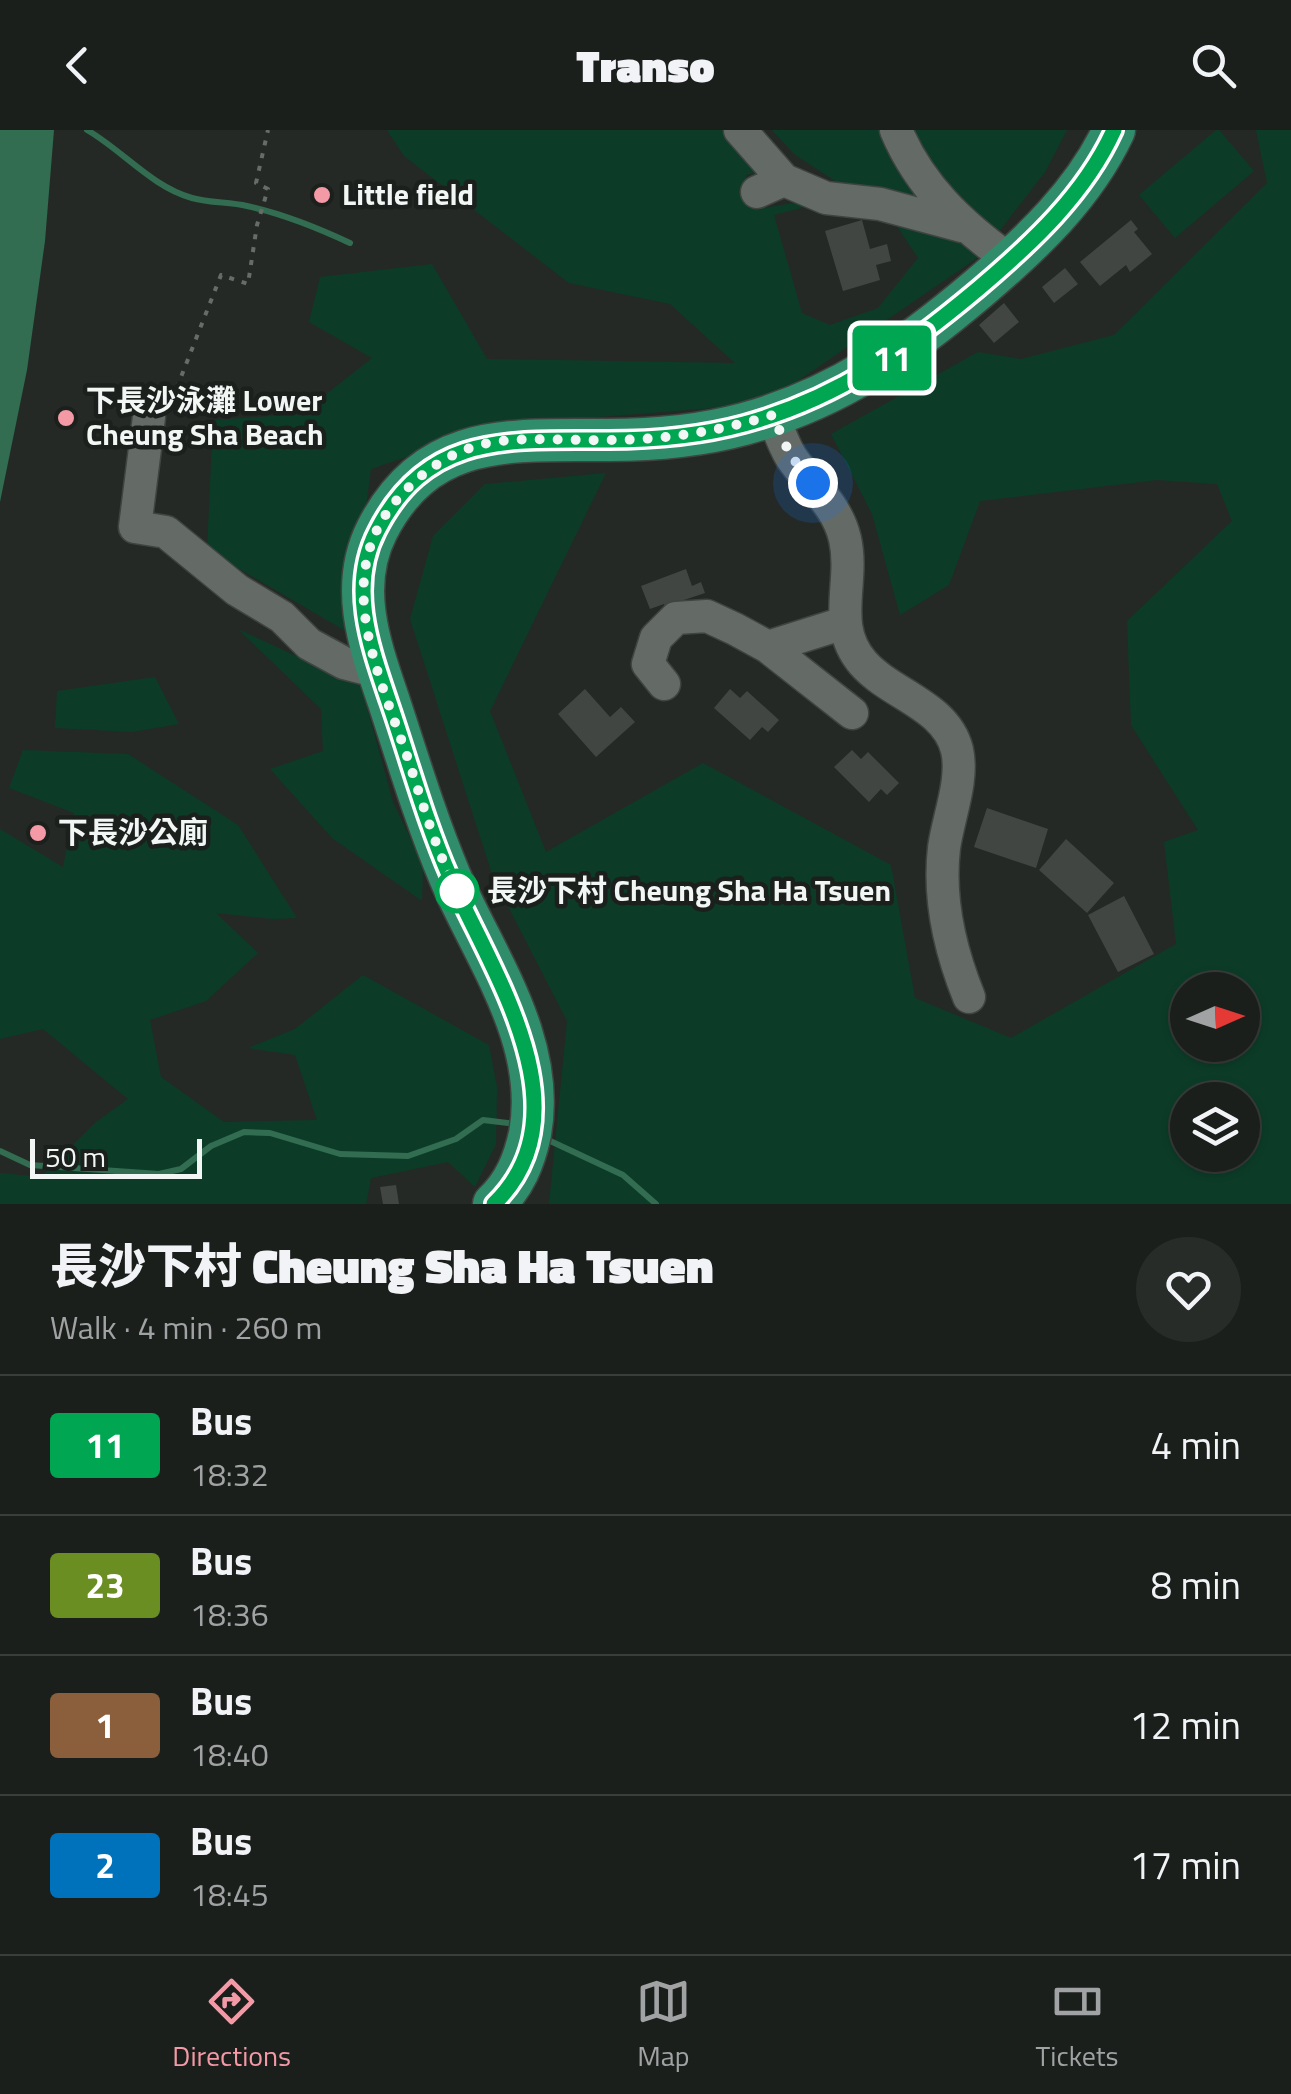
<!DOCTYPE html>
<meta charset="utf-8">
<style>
:root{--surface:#1b1f1c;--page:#282c29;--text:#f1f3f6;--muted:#a0a2a3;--line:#393d3b;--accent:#f49aa6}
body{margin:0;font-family:"Titillium Web","Noto Sans TC",sans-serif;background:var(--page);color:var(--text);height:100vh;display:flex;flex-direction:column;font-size:38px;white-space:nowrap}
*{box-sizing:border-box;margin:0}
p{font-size:32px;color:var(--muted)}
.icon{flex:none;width:55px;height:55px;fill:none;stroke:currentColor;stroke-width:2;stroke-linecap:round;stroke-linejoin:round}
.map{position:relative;height:1074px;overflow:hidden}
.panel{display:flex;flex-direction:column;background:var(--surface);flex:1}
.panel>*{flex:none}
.badge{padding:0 20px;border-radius:8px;font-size:35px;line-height:65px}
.needle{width:65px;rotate:87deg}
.buttons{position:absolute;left:1170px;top:842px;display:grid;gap:20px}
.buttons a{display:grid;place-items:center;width:90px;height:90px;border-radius:50%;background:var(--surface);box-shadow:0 2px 8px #0004,0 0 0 2px var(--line);font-size:50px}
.scale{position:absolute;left:30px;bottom:25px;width:172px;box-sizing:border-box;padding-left:10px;border:5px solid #f2f6f4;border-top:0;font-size:28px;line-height:35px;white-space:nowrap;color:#f2f6f4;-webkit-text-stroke:8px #1b201d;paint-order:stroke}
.you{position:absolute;width:50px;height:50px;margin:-25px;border:8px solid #fff;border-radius:50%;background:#1a73e8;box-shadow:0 0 0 15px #1a73e833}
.map>.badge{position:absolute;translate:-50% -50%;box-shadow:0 0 0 5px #fff}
.round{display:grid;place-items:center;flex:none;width:105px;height:105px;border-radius:52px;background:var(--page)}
.overview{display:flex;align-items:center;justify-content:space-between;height:170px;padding:0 50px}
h1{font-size:48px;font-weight:800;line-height:75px}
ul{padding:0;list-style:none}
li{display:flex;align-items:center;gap:30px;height:140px;padding:0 50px;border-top:2px solid var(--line)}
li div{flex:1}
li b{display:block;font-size:38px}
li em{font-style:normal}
li .badge{min-width:110px;font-weight:700;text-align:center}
header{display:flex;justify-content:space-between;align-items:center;height:130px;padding:0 50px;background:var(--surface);font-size:45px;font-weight:800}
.menu{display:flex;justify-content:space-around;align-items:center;height:140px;border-top:2px solid var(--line);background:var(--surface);font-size:28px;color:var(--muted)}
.menu a{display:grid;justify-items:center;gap:5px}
.menu .selected{color:var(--accent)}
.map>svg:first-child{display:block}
</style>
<header><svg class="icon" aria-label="back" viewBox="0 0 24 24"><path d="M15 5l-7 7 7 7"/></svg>Transo<svg class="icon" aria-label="search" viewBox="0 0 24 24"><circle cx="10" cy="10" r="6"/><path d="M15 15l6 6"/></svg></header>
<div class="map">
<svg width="1291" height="1074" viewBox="0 0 1291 1074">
<rect width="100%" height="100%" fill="#242926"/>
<!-- green -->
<path fill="#0c3c28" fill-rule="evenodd" d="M 387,0 L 747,0 L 732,17 L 763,18 L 768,40 L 746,45 L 755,79 L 807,71 L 838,53 L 794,24 L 772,0 L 1067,0 L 1045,42 L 980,126 L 764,274 L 560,290 L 462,308 L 371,339 L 349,503 L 207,420 L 213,290 L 301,284 L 372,228 L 309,192 L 320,147 L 432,134 L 487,229 L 735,233 L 670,174 L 569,153 L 404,26 ZM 821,73 L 889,84 L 918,128 L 878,178 L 830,195 L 802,183 L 774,85 Z
M 1216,0 L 1219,0 L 1254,41 L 1175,108 L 1139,65 Z
M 1256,0 L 1291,0 L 1291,1074 L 549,1074 L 567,891 L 493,747 L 410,489 L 433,406 L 485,354 L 606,343 L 490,581 L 546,722 L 703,633 L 891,735 L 915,868 L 1011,908 L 1176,814 L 1164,712 L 1198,700 L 1131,595 L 1127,491 L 1232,391 L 1217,354 L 1157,350 L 980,371 L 949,455 L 900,485 L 872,384 L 831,304 L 978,222 L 1021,229 L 1114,205 L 1267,53 ZM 1188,860 L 1242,860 L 1242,915 L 1188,915 ZM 1188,970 L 1242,970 L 1242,1025 L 1188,1025 Z
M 238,499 L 361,556 L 393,672 L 423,735 L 422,771 L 332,708 L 270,639 L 323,621 L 321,579 Z
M 155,547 L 179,594 L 132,602 L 55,598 L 57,561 Z
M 23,620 L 128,624 L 238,695 L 297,788 L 273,789 L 216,783 L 258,823 L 206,871 L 150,890 L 161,947 L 224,992 L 317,990 L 295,925 L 248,918 L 295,899 L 363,845 L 489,915 L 497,957 L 496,1014 L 475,1057 L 448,1032 L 371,1048 L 366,1074 L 0,1074 L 0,1043 L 41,1047 L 96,992 L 128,969 L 43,899 L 0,909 L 0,699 L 63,737 L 74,683 L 9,658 Z"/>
<!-- water -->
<path fill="#326c51" d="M 0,0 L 54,0 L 45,111 L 27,240 L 0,372 Z"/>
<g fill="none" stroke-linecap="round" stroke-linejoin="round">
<!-- stream -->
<path stroke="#326c51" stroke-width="6" d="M 87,0 C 122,20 152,57 192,68 C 210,73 229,72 247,76 C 284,84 316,97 350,113
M 546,1009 L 623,1045 L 656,1074
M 0,1021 L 30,1035 L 159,1044 L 181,1039 L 211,1016 L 244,1002 L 270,1003 L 340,1024 L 408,1026 L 456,1009 L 483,990 L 517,994"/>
</g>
<!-- building -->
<path fill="#414643" d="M 862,90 L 870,119 L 887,114 L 891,131 L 876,135 L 880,150 L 843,161 L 825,101 Z
M 1131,90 L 1138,99 L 1134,102 L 1152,124 L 1130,142 L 1126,135 L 1100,156 L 1080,132 Z
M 1065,138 L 1078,154 L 1054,173 L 1042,157 Z
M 1004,173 L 1019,192 L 994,213 L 979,195 Z
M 686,439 L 692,456 L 701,452 L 705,463 L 684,470 L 685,475 L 666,482 L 664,474 L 650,479 L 641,456 Z
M 585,559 L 610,587 L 621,577 L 635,592 L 596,627 L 558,584 Z
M 730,559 L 740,568 L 747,561 L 779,590 L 768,602 L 762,597 L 750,610 L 714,578 Z
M 852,620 L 861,629 L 868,622 L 899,653 L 887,665 L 881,659 L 869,672 L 834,637 Z
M 987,678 L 1048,699 L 1036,738 L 974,717 Z
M 1066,709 L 1114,753 L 1087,783 L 1039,740 Z
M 1124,766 L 1154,824 L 1118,842 L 1088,785 Z
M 396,1055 L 399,1074 L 383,1074 L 380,1057 Z"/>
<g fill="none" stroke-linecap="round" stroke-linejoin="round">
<defs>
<path id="minor" d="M 740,0 L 784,50
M 896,0 C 920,57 961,95 1011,131
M 757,62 L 784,50 L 826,68 L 880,74 L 962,96
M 773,285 C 778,299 783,314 791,327 C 810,355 837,374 845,409 C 855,453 830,495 863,533 C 891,565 946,575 957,620 C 964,650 948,688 944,718 C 938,770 950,820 969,867
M 149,287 L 135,397 L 166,402 L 237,460 L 282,487 L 309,514 L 344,533 L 379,542
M 768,517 L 844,493
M 664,554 L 648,534 L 656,508 L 676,488 L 707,486 L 735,499 L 768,517 L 852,583"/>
<path id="major" d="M 494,1074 C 515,1054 524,1031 530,1004 C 547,911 485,828 450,747 C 426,690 408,630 389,572 C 370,516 348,457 377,400 C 428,300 513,311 608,310 C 654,310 700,306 744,294 C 838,268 906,220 979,158 C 1032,113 1084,64 1114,0"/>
</defs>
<!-- minor casing -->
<use href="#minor" stroke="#3f4441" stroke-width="35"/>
<!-- major casing -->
<use href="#major" stroke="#3f4441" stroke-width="45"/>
<!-- path -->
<path stroke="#676c69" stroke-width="4" stroke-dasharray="5 8" stroke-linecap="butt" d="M 172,270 L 221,145 L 248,154 L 257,95 L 268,59 L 256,53 L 268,0"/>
<!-- minor -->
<use href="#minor" stroke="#646b67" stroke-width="32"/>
<!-- major -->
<use href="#major" stroke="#308d6b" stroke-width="42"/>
</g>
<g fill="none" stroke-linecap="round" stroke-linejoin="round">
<defs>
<path id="line" d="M 494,1074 C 589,982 491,841 450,747 C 425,690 409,630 389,572 C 370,516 348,457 377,401 C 428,300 513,311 608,310 C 654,310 700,306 744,294 C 839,268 905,220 979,158 C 1032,113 1085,64 1114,0"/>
</defs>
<!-- line casing -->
<use href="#line" stroke="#fff" stroke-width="22"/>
<!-- line -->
<use href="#line" stroke="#00a651" stroke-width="15"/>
<!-- walk -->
<path stroke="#f2f6f4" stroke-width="10" stroke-dasharray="0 18" d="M 457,761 C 435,718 422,671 407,626 C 376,536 326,436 409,357 C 430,336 458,319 488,313 C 528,306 568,311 609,310 C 666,310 719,301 773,285 L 790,325 L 813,353"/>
</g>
<!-- markers -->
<g fill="#f49aa6" stroke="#1b201d" stroke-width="4">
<circle cx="322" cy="65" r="10"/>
<circle cx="66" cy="288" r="10"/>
<circle cx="38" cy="703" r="10"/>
</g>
<circle fill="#fff" stroke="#00a651" stroke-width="5" cx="457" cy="761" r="20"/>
<g text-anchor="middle" stroke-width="9" stroke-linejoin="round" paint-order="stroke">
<!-- poi labels -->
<g font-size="30" font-weight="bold" fill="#f2f6f4" stroke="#1b201d" text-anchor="start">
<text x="342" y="75">Little field</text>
<text x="86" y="281">下長沙泳灘 Lower<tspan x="86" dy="34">Cheung Sha Beach</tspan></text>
<text x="58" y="713">下長沙公廁</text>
</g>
<!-- stop labels -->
<g font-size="30" font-weight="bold" fill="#f2f6f4" stroke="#1b201d" text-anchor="start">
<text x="487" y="771">長沙下村 Cheung Sha Ha Tsuen</text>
</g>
</g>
</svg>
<div class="buttons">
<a><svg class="needle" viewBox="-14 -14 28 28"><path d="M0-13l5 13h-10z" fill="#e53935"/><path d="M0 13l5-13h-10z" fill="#a0a2a3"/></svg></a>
<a><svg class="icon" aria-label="layers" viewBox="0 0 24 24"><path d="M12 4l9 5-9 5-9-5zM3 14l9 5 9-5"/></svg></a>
</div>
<div class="scale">50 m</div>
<div class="you" style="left:813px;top:353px"></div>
<b class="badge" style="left:892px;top:228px;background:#00a651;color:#fff">11</b>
</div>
<section class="panel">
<div class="overview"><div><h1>長沙下村 Cheung Sha Ha Tsuen</h1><p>Walk · 4 min · 260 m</p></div><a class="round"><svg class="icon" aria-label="heart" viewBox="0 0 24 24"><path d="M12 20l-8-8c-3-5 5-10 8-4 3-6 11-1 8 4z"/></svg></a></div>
<ul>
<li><span class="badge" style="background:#00a651;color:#fff">11</span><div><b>Bus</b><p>18:32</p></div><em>4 min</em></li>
<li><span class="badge" style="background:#6b8e23;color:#fff">23</span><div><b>Bus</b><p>18:36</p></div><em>8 min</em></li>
<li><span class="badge" style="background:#8b5e3c;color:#fff">1</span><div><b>Bus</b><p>18:40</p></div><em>12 min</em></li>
<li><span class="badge" style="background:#0072bc;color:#fff">2</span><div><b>Bus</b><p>18:45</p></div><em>17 min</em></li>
</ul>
</section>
<nav class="menu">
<a class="selected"><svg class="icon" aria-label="directions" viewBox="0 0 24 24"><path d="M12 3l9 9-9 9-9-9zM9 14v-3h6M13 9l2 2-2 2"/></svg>Directions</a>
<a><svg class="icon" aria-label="map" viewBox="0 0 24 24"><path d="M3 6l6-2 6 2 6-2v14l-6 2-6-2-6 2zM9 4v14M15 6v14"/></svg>Map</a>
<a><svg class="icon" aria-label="tickets" viewBox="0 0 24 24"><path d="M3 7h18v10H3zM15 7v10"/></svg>Tickets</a>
</nav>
